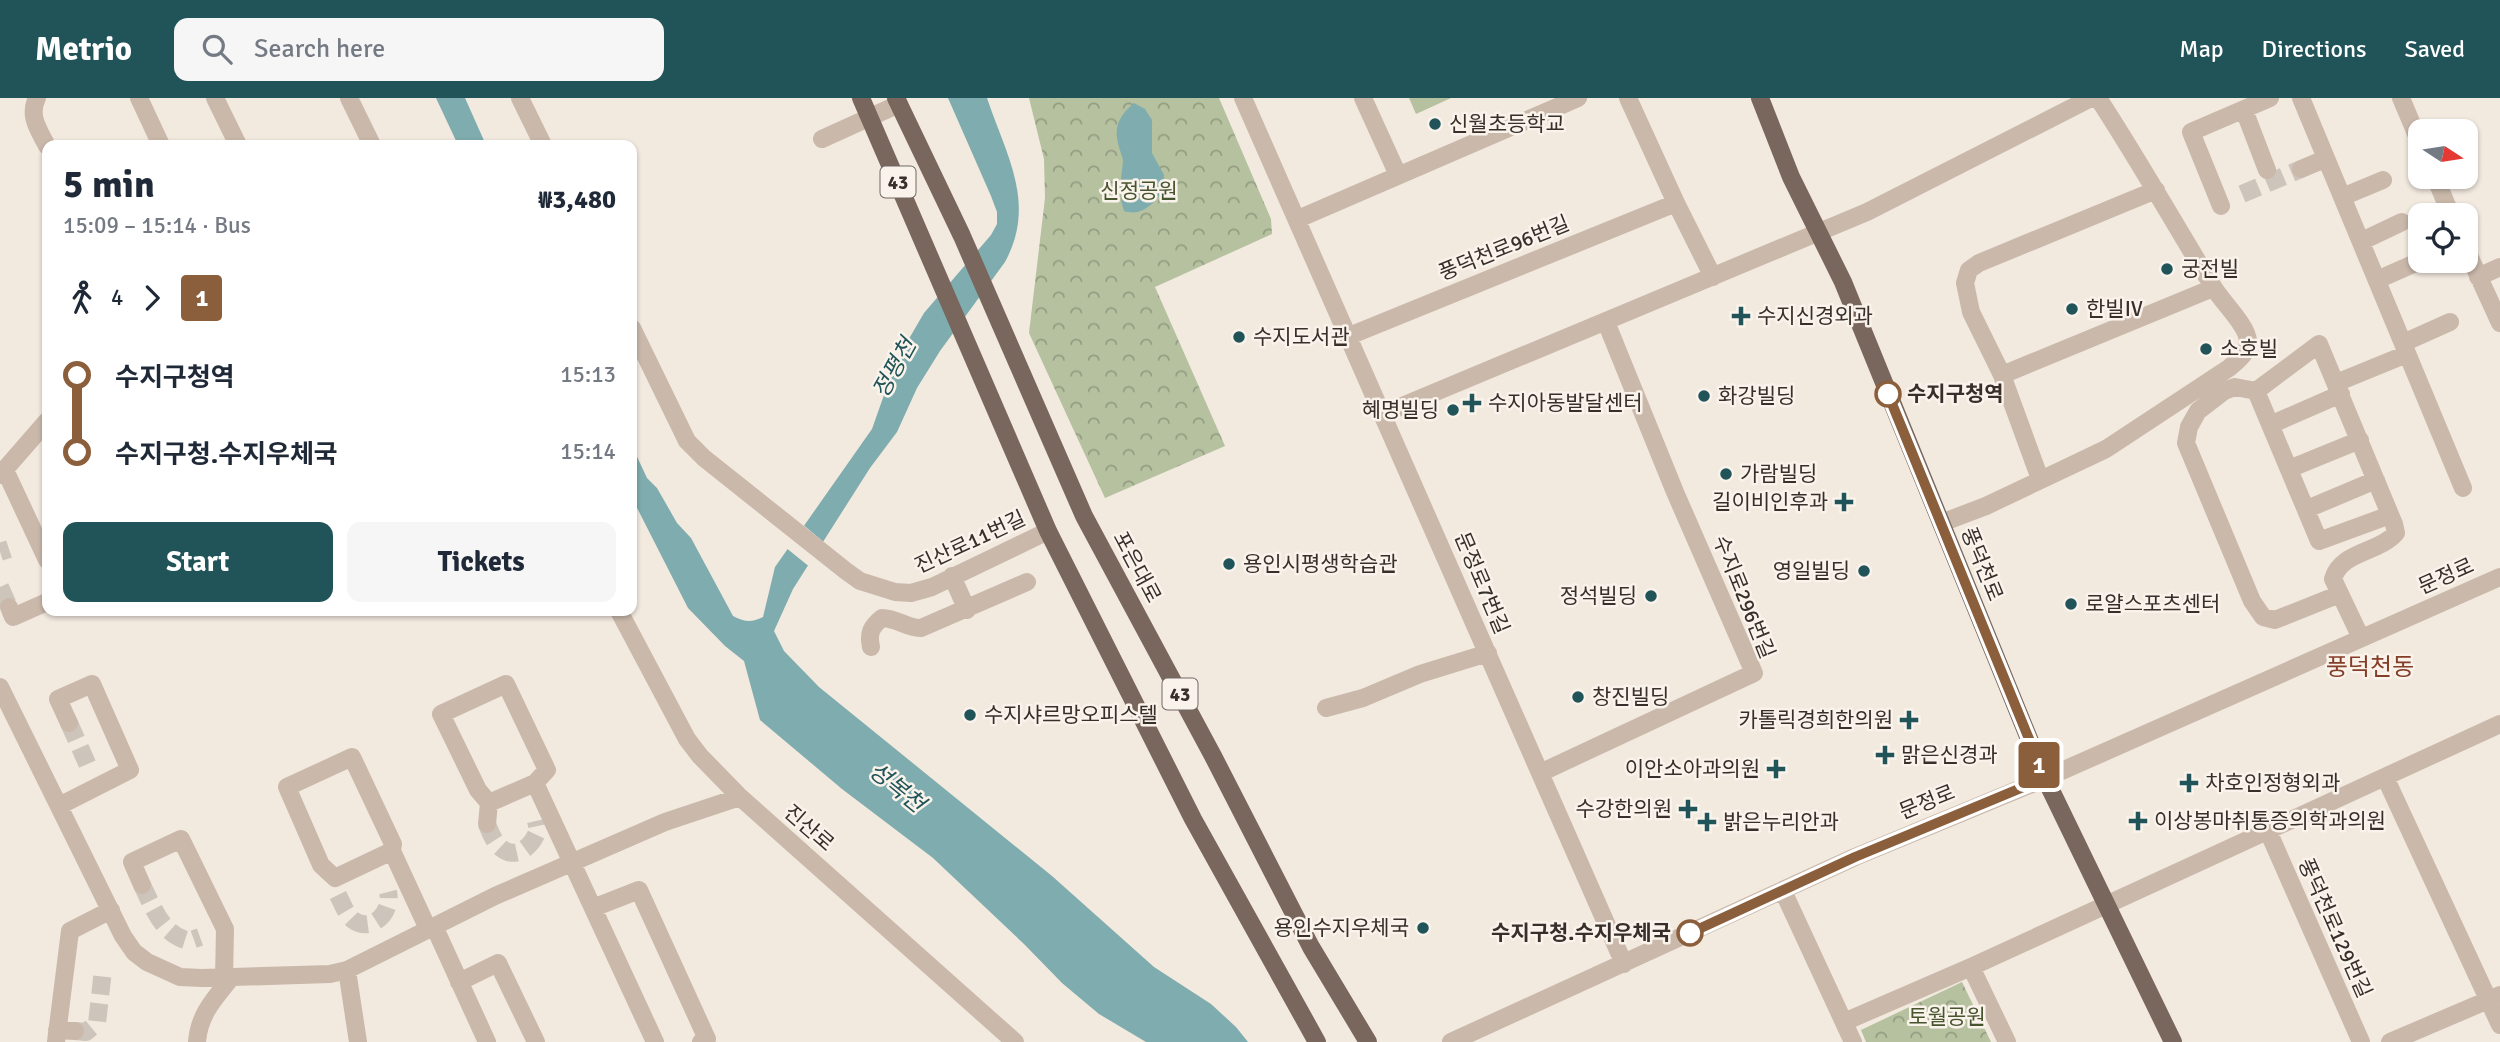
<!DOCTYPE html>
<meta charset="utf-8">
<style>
:root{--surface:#fff;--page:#f6f6f7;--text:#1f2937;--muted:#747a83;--accent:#215458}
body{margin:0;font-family:Signika,"Noto Sans KR",sans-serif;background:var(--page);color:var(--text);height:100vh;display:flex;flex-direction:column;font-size:26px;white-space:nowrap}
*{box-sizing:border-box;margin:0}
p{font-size:23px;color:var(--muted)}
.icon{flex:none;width:38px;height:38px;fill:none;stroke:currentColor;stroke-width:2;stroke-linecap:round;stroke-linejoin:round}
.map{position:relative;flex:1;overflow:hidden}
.panel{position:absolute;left:42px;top:42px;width:595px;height:476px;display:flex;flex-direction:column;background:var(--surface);border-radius:14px;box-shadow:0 2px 5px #0004}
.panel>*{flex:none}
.badge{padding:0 14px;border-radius:5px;font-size:24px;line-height:46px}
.needle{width:46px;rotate:102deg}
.buttons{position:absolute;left:2408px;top:21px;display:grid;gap:14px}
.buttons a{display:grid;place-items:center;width:70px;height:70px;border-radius:14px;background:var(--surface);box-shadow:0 2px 5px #0004;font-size:35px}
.map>.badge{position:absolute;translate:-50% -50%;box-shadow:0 0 0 4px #fff}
.legs{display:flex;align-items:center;gap:10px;height:77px;padding:0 21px;font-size:23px}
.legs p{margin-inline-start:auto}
.overview{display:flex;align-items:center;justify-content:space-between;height:119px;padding:0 21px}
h1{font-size:38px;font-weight:800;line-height:52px}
.action{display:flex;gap:14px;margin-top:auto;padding:14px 21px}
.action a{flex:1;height:80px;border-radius:14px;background:var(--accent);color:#fff;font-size:28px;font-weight:800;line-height:80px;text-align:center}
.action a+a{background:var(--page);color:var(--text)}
ul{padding:0 21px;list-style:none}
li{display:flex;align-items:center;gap:24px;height:77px;font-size:26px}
li i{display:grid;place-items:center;width:10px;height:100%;margin:0 9px;background:currentColor}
li i::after{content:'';width:18px;height:18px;margin:-9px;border:5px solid;border-radius:50%;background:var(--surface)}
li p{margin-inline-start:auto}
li:first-child i{background:linear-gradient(#0000 50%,currentColor 0)}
li:last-child i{background:linear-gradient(currentColor 50%,#0000 0)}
header{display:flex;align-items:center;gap:42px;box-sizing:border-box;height:98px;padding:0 35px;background:var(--accent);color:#fff}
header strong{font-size:33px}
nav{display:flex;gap:38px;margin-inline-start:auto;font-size:24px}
.search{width:490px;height:63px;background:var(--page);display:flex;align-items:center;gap:18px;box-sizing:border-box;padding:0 24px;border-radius:14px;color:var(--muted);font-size:26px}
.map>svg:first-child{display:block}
</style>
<header>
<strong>Metrio</strong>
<div class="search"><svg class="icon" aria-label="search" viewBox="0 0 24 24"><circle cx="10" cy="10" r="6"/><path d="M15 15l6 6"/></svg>Search here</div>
<nav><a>Map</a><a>Directions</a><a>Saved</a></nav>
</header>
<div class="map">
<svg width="2500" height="944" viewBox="0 0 2500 944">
<defs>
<pattern id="park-crowns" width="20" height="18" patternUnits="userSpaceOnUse" patternTransform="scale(1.75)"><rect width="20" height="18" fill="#b5c19f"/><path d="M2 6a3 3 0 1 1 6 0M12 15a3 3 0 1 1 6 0" fill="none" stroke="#949d82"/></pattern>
</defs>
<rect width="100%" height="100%" fill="#f2e9df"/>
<!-- park -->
<path fill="url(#park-crowns)" d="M 1029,0 L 1219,0 L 1271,121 L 1272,136 L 1155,189 L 1225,348 L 1105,400 L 1029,235 L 1045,100 L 1044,61 Z
M 1962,884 L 1991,944 L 1866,944 L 1861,932 Z"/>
<!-- garden -->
<path fill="#b5c19f" d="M 1409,0 L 1451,0 L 1416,16 Z"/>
<!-- water -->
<path fill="#7facae" d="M 436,0 L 465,0 L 486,47 L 458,47 Z
M 948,0 L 987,0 C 1006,57 1037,105 1005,164 L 940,253 L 917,290 L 897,334 L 870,370 L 793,491 L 774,533 L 784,553 L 819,589 L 1052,778 L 1154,869 L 1211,906 L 1236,929 L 1248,944 L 1146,944 L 1099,916 L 1062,885 L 1024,846 L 933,760 L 842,691 L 760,622 L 744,563 L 725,548 L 688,510 L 632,400 L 632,348 L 647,380 L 657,390 L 677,425 L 691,440 L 733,518 C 745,524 751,525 763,519 L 775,469 L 872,331 L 896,263 L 924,215 L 991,137 L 997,126 L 997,114 L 991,98 Z
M 1134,5 L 1145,11 L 1152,22 L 1152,55 L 1164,77 L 1164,92 C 1154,105 1142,119 1124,113 C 1118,96 1121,81 1123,64 C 1123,58 1120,54 1119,49 C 1113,29 1119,18 1134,5 Z"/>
<!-- pier -->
<path fill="#f2e9df" d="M 801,425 L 826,446 L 811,470 L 785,449 Z"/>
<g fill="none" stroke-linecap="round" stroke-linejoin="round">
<!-- minor-tunnel -->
<path stroke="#cdc4bb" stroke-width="18" stroke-dasharray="18 9" stroke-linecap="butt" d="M 2242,96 L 2301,71
M 0,454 L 9,451
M 0,489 L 9,509
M 69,625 L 90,672
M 487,726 C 490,734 494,744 501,750 C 517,763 533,747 538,732 L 536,723
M 142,787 C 153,809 162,837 189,843 L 200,839
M 338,797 C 342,805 346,816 353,822 C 372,836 393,813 388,794
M 75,933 L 86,934 L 97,925 L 103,872"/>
<!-- minor -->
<path stroke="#cab9ab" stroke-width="18" d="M 37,0 C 28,18 39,32 47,48
M 139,0 L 161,47
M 215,0 L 238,47
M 349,0 L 372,47
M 520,0 L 543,47
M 1243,0 L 1624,866
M 1363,0 L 1398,77
M 1628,0 L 1676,105 L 1713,179
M 2301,0 L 2463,390
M 2401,0 L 2420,45
M 2244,12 L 2267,72
M 822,41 L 899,6
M 2301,71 L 2325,61
M 2435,79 L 2451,117
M 2342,99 L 2383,82
M 2221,108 L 2191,34 L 2270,0
M 1298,121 L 1578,0
M 2362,143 L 2402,124
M 2466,151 L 2500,225
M 2478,179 L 2500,169
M 2377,182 L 2420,163
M 632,230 L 687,343 L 704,360 L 846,473 L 860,483 L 895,494 L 911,495 L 932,489 L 1048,433
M 1349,238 L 1676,105
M 2403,245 L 2450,224
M 2002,277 L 2213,190
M 2336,285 L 2407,256
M 2256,293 L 2319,443 L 2390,417
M 1383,316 L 1867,114 L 2091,0
M 2270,327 L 2341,296
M 2289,371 L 2360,342
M 5,372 L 47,462
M 0,377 L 47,323
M 2040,381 L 2002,277 L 1971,214 L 1965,185 L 1969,172 L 1979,165 L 2156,92
M 2307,411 L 2376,382
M 1941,425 L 1986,408 L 2106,351 L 2229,270 C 2240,261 2253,251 2246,235 C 2239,218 2221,203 2212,187 C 2174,125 2138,61 2098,0
M 952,478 L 967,512
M 2340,496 L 2275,522 L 2263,519 L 2252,503 L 2186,345 L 2189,329 L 2198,313 L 2224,293 L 2235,289 L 2256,293 L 2319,246 L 2394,426 L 2396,435 C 2379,455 2341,453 2333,481 L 2361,540
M 9,509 L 13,519 L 47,504
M 619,513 L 687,641 L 700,658 L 740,699 L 1015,944
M 871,549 C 868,535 871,529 882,520 C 897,520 908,531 921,530 L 1027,484
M 0,589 L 123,838 L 134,854 L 147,864 L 180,879 L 202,880 L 330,876 L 347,872 L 495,798 L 665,724 L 740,699
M 1326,610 L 1363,600 L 1420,576 L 1488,555
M 1540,675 L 1754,575 L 1675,394 L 1606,224
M 2385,679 L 2500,927
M 535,685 L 489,705 L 478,692 L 441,616 L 506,586 L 547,672 L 535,685 L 655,944
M 59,708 L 130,672 L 92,586 L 58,601 L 69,625
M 487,726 L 489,705
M 2268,733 L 2361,944
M 392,753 L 335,780 L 321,767 L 287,689 L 352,659 L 393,746 L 392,753 L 428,831
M 142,787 L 132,764 L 181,741 L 225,831 L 224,880
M 1783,793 L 1853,944
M 593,810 L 639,792 L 707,941 L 701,944
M 434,828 L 487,944
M 1971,869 L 2007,944
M 347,872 L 358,944
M 459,884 L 498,865 L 536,944
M 1844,924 L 1971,869 L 2500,626
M 57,932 L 75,933
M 56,944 L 70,833 L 111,812
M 197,944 C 199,916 215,900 231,880
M 1451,944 L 1855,759 L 2039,683 L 2500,479
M 2390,944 L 2500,897"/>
<!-- major -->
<path stroke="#79665c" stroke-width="18" d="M 861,0 L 1048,433 L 1193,721 L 1317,944
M 896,0 L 962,138 L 1084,418 L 1213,658 L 1311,849 L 1368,944
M 1760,0 L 1791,79 L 1843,184 L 2045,680 L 2173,944"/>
</g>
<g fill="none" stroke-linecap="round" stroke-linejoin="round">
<defs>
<path id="line-1" d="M 1690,835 L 1855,759 L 2045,680 L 1888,296"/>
</defs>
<!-- line-1 casing -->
<use href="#line-1" stroke="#fff" stroke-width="16"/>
<!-- line-1 -->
<use href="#line-1" stroke="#8b5e3c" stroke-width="10"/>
</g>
<!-- markers -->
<g fill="#215458" stroke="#f9f3eb" stroke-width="2.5">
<circle cx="1435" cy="26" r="7"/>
<circle cx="2167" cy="171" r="7"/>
<circle cx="2072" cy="211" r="7"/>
<path d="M1737.5 207.5h7v7h7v7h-7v7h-7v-7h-7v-7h7z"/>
<circle cx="1239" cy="239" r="7"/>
<circle cx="2206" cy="251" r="7"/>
<circle cx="1704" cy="298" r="7"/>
<path d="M1468.5 294.5h7v7h7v7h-7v7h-7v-7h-7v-7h7z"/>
<circle cx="1453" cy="312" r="7"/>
<circle cx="1726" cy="376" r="7"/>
<path d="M1840.5 393.5h7v7h7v7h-7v7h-7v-7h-7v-7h7z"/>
<circle cx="1229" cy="466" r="7"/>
<circle cx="1864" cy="473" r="7"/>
<circle cx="1651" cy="498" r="7"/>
<circle cx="2071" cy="506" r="7"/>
<circle cx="1578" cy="599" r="7"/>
<circle cx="970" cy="617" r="7"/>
<path d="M1905.5 611.5h7v7h7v7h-7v7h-7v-7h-7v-7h7z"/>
<path d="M1881.5 646.5h7v7h7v7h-7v7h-7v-7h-7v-7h7z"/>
<path d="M1772.5 660.5h7v7h7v7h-7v7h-7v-7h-7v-7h7z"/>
<path d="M2185.5 674.5h7v7h7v7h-7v7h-7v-7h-7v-7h7z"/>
<path d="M1684.5 700.5h7v7h7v7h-7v7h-7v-7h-7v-7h7z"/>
<path d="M2134.5 712.5h7v7h7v7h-7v7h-7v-7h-7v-7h7z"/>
<path d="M1703.5 713.5h7v7h7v7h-7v7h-7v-7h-7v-7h7z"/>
<circle cx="1423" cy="830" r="7"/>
</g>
<g fill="#fff" stroke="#8b5e3c" stroke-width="3.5">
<circle cx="1888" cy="296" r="12"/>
<circle cx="1690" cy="835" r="12"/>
</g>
<g text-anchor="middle" stroke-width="5" stroke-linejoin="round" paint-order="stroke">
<!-- shield labels -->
<g fill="#f9f3eb" stroke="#726964" stroke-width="2">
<rect x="880.5" y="68.5" width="35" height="31" rx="5"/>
<rect x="1162.5" y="580.5" width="35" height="31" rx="5"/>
</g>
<g font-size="19" font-weight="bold" fill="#382e2a">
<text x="898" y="91">43</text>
<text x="1180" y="603">43</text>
</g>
<!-- poi labels -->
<g font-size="21" fill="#382e2a" stroke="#f9f3eb" text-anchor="start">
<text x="1449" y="33">신월초등학교</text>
<text x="2181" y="178">궁전빌</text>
<text x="2086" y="218">한빌IV</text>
<text x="1757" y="225">수지신경외과</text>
<text x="1253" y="246">수지도서관</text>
<text x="2220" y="258">소호빌</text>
<text x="1718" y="305">화강빌딩</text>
<text x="1488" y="312">수지아동발달센터</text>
<text x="1439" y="319" text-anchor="end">혜명빌딩</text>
<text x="1740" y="383">가람빌딩</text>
<text x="1828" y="411" text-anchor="end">길이비인후과</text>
<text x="1243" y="473">용인시평생학습관</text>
<text x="1850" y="480" text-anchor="end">영일빌딩</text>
<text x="1637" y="505" text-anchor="end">정석빌딩</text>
<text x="2085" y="513">로얄스포츠센터</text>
<text x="1592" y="606">창진빌딩</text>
<text x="984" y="624">수지샤르망오피스텔</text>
<text x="1893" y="629" text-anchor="end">카톨릭경희한의원</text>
<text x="1901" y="664">맑은신경과</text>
<text x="1760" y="678" text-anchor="end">이안소아과의원</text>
<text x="2205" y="692">차호인정형외과</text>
<text x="1672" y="718" text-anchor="end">수강한의원</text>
<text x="2154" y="730">이상봉마취통증의학과의원</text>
<text x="1723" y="731">밝은누리안과</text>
<text x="1409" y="837" text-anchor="end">용인수지우체국</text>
</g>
<!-- park labels -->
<g font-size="21" fill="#47552f" stroke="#f9f3eb">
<text x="1139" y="100">신정공원</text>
<text x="1947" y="926">토월공원</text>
</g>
<!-- street labels -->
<g font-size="21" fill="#382e2a" stroke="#f9f3eb">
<text transform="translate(1504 150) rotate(-22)" y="7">풍덕천로96번길</text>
<text transform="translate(970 444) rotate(-25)" y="7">진산로11번길</text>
<text transform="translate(1982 466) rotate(68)" y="7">풍덕천로</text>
<text transform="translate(1137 469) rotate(62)" y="7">포은대로</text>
<text transform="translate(2446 478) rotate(-24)" y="7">문정로</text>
<text transform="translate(1482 485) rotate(67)" y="7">문정로7번길</text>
<text transform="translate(1744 499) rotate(68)" y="7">수지로296번길</text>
<text transform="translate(1927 704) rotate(-22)" y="7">문정로</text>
<text transform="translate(809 730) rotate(41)" y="7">진산로</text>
<text transform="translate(2335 830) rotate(66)" y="7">풍덕천로129번길</text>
</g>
<!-- stop labels -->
<g font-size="21" font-weight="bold" fill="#382e2a" stroke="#f9f3eb" text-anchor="start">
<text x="1907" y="303">수지구청역</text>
<text x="1671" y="842" text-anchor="end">수지구청.수지우체국</text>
</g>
<!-- water labels -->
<g font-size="23" font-style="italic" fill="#215458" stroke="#f9f3eb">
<text transform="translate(894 270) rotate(-61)" y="8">정평천</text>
<text transform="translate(897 689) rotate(39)" y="8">성복천</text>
</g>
<!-- quarter labels -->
<g font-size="24" fill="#843d26" stroke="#f9f3eb">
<text x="2370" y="577">풍덕천동</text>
</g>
</g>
</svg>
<div class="buttons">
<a><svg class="needle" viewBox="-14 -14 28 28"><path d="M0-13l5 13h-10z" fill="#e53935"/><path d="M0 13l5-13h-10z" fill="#747a83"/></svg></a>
<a><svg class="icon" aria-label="locate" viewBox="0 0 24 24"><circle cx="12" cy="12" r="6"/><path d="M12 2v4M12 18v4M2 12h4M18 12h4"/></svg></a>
</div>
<b class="badge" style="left:2039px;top:667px;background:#8b5e3c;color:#fff">1</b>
<section class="panel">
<div class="overview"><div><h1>5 min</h1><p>15:09 – 15:14 · Bus</p></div><b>₩3,480</b></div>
<div class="legs"><svg class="icon" aria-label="walk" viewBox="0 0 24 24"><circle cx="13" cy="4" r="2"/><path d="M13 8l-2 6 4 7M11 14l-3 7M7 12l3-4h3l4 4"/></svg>4<svg class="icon" aria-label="forward" viewBox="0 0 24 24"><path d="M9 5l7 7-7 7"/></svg><b class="badge" style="background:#8b5e3c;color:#fff">1</b></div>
<ul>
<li><i style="color:#8b5e3c"></i><b>수지구청역</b><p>15:13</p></li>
<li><i style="color:#8b5e3c"></i><b>수지구청.수지우체국</b><p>15:14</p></li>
</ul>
<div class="action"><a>Start</a><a>Tickets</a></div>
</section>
</div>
